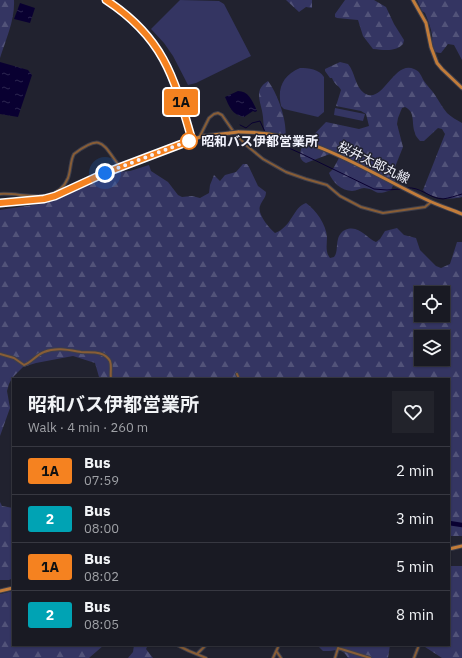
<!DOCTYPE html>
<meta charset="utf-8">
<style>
:root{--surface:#191a23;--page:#22232b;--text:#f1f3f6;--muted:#9fa1a6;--line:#373841}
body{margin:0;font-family:"IBM Plex Sans","Noto Sans JP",sans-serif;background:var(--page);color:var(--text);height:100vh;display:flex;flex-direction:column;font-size:15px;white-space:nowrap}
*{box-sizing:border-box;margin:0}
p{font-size:13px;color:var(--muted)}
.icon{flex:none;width:22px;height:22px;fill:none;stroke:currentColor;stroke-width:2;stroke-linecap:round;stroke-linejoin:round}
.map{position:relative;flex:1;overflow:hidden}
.drawer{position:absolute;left:12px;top:378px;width:438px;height:268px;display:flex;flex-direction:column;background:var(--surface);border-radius:0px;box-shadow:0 1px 3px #0004,0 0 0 1px var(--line)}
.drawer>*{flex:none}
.badge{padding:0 8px;border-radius:3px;font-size:14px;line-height:26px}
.controls{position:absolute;left:414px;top:286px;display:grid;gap:8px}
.controls a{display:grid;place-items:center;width:36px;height:36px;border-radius:0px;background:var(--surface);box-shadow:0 1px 3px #0004,0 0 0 1px var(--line);font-size:20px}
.you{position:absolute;width:20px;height:20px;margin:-10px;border:3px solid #fff;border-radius:50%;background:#1a73e8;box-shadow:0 0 0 6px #1a73e833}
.map>.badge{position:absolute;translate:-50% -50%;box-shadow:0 0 0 2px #fff}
.round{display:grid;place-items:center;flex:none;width:42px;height:42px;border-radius:0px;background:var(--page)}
.head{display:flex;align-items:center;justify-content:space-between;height:68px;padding:0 16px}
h1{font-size:19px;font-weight:700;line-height:30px}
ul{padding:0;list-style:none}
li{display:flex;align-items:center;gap:12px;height:48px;padding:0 16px;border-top:1px solid var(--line)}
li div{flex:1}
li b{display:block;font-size:15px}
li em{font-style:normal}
li .badge{min-width:44px;font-weight:700;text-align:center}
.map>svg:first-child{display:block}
</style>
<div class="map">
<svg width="462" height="658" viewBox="0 0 462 658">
<defs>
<pattern id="forest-firs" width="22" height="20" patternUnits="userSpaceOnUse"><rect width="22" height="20" fill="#343562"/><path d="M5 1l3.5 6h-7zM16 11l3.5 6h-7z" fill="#525379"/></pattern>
<pattern id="water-ripples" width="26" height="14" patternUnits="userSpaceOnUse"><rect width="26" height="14" fill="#090031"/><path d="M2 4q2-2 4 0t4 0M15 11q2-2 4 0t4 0" fill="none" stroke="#2d2650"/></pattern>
</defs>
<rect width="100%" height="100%" fill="#21222f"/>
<!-- green -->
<path fill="#343562" d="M 180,0 L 219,1 L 224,4 L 251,56 L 196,83 L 188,85 L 173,56 L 164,43 L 151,29 Z
M 300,68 C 309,68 319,69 324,77 L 324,112 L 318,117 L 284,109 L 281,106 C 277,88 283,75 300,68 Z
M 335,108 L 365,114 L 363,121 L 334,115 Z"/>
<!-- forest -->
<path fill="url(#forest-firs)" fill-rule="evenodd" d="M 0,0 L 14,0 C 15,20 6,39 0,58 Z
M 286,0 L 312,0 L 312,8 L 306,7 L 299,12 Z
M 345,0 L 374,0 L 386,7 L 394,24 L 404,40 L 403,44 C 396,52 384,50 373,49 L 363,36 L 358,20 L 337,18 L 335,17 L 335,14 Z
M 417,0 L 462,0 L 462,60 L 454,45 L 448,44 L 441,53 C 438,53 434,52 432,49 C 431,45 433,39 432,35 C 431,28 428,20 425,13 L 422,11 Z
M 340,62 L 348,64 C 355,72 355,87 364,93 C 383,106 393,60 414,69 C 420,71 421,76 424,81 C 427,86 432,90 435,95 C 439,101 442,107 447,113 C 451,117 457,120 462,123 L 462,197 C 452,200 431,199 423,190 L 445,134 L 442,129 L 438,128 L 424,141 L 420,141 C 418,138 415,136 415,133 C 411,123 416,112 405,107 L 402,108 L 398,118 L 397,124 L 403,147 L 395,167 L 395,181 L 391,190 C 373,197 378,189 364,188 C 360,188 357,191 352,191 C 342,191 332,182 329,173 L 333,169 L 339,158 L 338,154 L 335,152 L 306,163 C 299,160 299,154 302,147 L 326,122 L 359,129 L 369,126 L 366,114 L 361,111 L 336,106 L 341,90 C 339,85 335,86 332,78 L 330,78 L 325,71 L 325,69 Z
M 268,81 C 278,94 290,127 284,142 L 278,145 C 264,140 264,130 263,117 C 262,103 252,91 268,81 Z
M 243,164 L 247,164 L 249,167 L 258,186 L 266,192 C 266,198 262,200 260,206 C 257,214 269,228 275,233 C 292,227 293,207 306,203 C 316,210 326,224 327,237 C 327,244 325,252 330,258 L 334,257 C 338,252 336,246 338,239 C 339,235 342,231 345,230 C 359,224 366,238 376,242 L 380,239 L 385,231 L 397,228 L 404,235 L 416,238 L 420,250 L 436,266 L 441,268 L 450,264 L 457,242 L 462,242 L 462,536 L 449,536 L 449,379 L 99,379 L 99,377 L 95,363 L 73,356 L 36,363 L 23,367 L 12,378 L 9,384 L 7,391 L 10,408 L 0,436 L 0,210 L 46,203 L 63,197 L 118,172 L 130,171 L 149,165 L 151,171 L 168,182 L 178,195 L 182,197 L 192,196 L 200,198 L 209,193 L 210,185 L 214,175 L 220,181 L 225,175 L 236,172 ZM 421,293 L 443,293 L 443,315 L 421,315 ZM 421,337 L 443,337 L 443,359 L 421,359 Z
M 0,502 L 2,506 L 13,508 L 13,578 L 9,580 L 0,580 Z
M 449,566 L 462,566 L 462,658 L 442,658 L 422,645 L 449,645 Z
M 13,591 L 13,645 L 104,645 L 89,658 L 0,658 L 0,594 Z
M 134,645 L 148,645 L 146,649 L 153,658 L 128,658 L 133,652 Z
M 320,645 L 390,645 L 388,658 L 348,658 C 341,646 335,652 323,651 L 319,647 Z"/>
<!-- water -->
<path fill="url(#water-ripples)" d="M 20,3 L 35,8 L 30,23 L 14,19 Z
M 0,62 L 28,70 L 32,75 L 18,117 L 0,114 Z
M 238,91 C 249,91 253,102 257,111 L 255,112 L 253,111 L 244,117 C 232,115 229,106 225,97 Z"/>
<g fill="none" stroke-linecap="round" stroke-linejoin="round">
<!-- stream -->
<path stroke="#090031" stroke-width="1" d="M 240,125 L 246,128 L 252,123 L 260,121 L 265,132
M 267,135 L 271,140 L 300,153 L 374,189 L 387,190 L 401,189
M 407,188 C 420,186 430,199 443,199 C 449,198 456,196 462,194"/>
<!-- river -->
<path stroke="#090031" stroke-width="4.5" d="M 449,523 L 462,525"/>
<defs>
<path id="street" d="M 200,136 L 209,118 L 214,114 L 218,113 L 222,115 L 233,131 L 246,145 L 263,159 L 286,172 L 306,179 L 327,185 L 340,196 L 361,207 L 383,213 L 425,207 L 431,202
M 0,194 C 22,192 56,207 68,178 C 71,170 70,161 74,154 C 102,133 102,143 120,167
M 0,354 L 14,358 L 24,365 C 31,363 36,355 44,352 C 56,347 69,350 81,352 C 90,353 104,350 110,361 C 112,366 110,373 111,379
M 237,374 L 239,379
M 177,645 L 189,651 L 206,658
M 338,648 L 370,658
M 277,652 L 281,658
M 197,654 L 206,645
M 273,658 L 279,645
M 335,658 L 339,645
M 414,658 L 419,645"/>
<path id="secondary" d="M 413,0 L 426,23 L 431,47 L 437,63 L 442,69 L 462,88
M 238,132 C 311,131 362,169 425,199 C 437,205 450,209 462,214
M 0,203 L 44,199 L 55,196 L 105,173 L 180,144 L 203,136 L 230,133
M 449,549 L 462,546
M 0,591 L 13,588"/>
</defs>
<!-- street casing -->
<use href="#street" stroke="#3e3f4c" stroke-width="4"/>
<!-- secondary casing -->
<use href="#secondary" stroke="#3e3f4c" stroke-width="5"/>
<!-- street -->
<use href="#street" stroke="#885d36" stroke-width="2"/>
<!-- secondary -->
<use href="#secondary" stroke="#c27c3a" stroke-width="3"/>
<defs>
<path id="secondary-bridge" d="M 230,133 L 238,132"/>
</defs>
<!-- secondary-bridge casing -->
<use href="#secondary-bridge" stroke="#3e3f4c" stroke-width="5" stroke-linecap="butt"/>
<!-- secondary-bridge -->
<use href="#secondary-bridge" stroke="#c27c3a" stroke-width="3"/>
</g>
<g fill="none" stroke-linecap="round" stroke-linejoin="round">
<defs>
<path id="line" d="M 0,203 L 44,199 L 55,196 L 105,173 L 192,140 C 174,77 164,38 106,0"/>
</defs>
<!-- line casing -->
<use href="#line" stroke="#fff" stroke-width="9"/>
<!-- line -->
<use href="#line" stroke="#f58220" stroke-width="6"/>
<!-- walk -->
<path stroke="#f2f3fd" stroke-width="4" stroke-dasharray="0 7.2" d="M 105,173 L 191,140 L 189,141"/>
</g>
<!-- markers -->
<circle fill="#fff" stroke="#f58220" stroke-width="2" cx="189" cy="141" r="8"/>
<g text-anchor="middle" stroke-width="3" stroke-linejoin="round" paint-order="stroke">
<!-- stop labels -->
<g font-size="13" font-weight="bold" fill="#f2f3fd" stroke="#21222f" text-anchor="start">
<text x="201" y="146">昭和バス伊都営業所</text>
</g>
<!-- street labels -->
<g font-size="13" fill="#f2f3fd" stroke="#21222f">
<text transform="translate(374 162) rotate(26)" y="5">桜井太郎丸線</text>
</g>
</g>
</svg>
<div class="controls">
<a><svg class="icon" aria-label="locate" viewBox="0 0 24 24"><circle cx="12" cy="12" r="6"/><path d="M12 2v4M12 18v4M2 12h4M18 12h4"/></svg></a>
<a><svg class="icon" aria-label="layers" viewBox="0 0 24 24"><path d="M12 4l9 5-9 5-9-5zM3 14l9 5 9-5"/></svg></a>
</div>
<div class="you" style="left:105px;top:173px"></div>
<b class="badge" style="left:181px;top:102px;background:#f58220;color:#111">1A</b>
<section class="drawer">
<div class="head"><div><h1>昭和バス伊都営業所</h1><p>Walk · 4 min · 260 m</p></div><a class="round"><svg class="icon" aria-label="heart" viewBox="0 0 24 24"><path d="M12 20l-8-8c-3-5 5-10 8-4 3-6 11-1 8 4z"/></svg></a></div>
<ul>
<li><span class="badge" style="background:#f58220;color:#111">1A</span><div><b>Bus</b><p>07:59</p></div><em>2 min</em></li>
<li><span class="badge" style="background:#00a3b4;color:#fff">2</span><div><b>Bus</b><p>08:00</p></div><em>3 min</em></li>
<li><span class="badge" style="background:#f58220;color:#111">1A</span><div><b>Bus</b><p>08:02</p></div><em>5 min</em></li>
<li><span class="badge" style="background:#00a3b4;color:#fff">2</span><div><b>Bus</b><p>08:05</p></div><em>8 min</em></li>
</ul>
</section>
</div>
